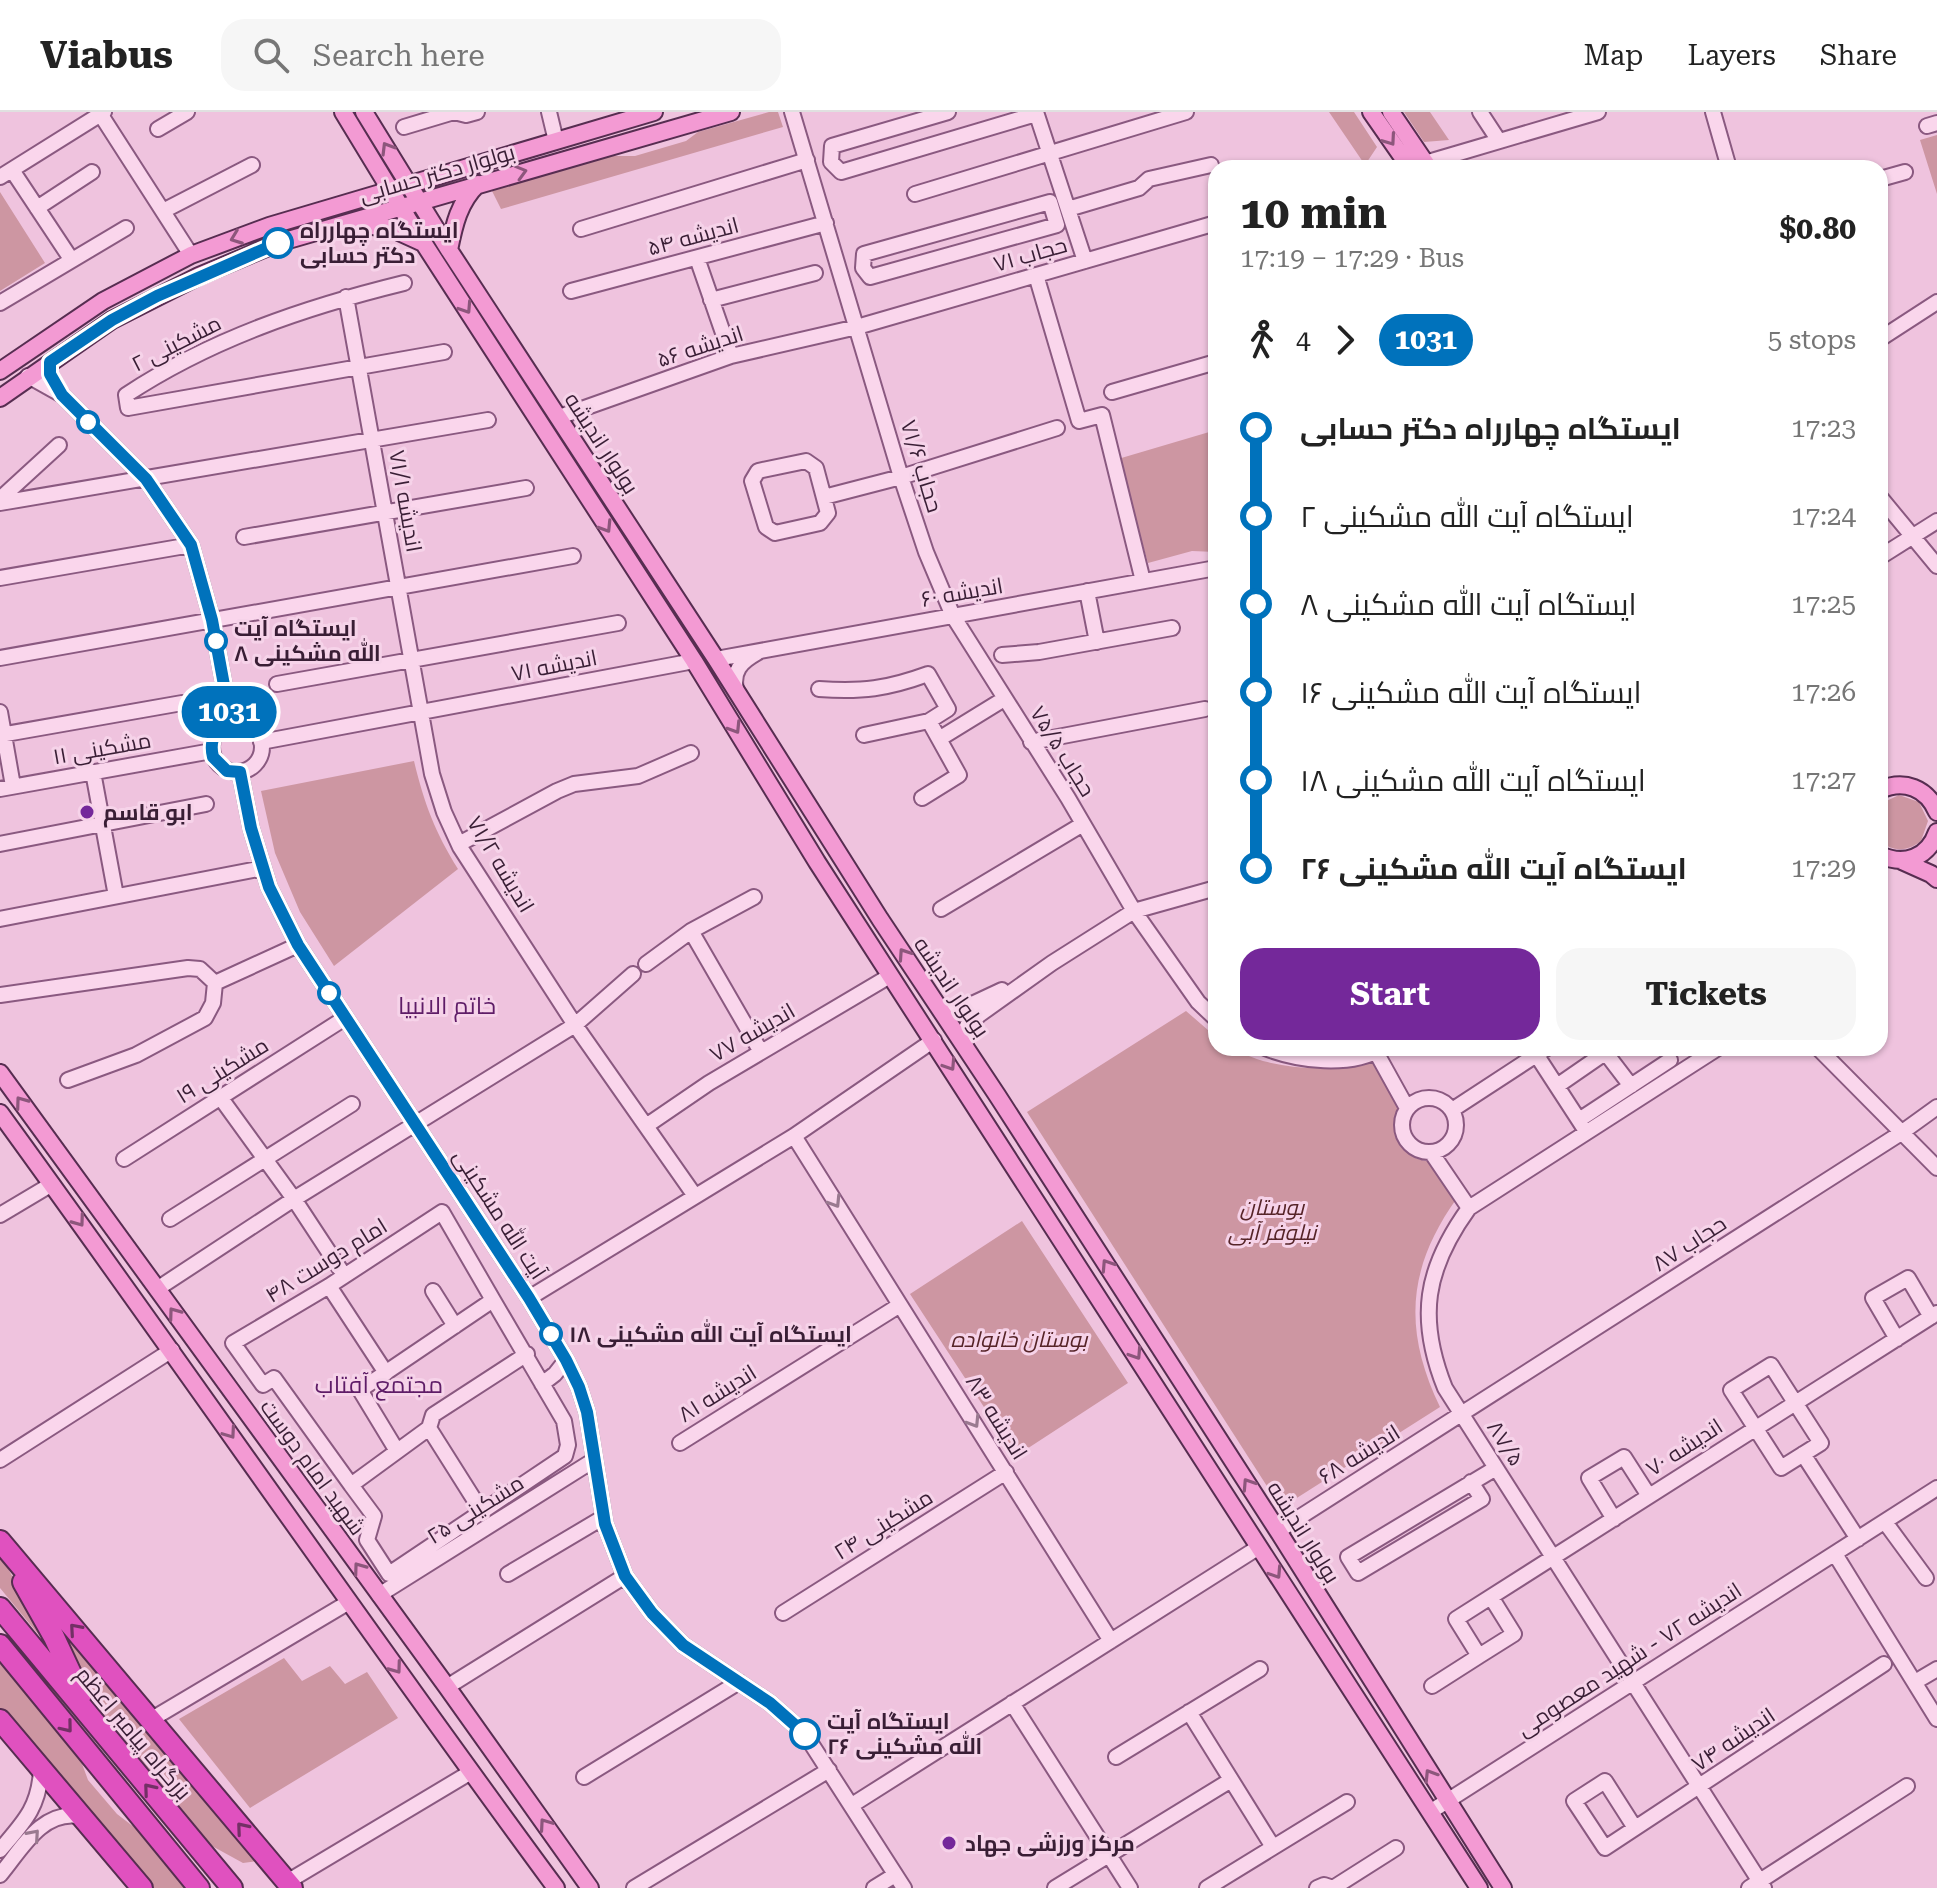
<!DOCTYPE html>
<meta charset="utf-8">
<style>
:root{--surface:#fff;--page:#f6f6f6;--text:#222;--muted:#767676;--line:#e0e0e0;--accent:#74289a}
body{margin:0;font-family:"Roboto Serif",Cairo,serif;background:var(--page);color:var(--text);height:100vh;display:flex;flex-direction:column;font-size:30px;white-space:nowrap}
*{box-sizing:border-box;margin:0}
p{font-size:26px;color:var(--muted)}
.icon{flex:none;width:44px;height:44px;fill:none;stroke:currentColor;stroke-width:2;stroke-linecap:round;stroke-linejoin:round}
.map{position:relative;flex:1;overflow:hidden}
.side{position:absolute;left:1208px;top:48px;width:680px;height:896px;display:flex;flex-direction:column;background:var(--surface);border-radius:24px;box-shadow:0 2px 6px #0004}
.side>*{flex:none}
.badge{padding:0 16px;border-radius:26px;font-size:28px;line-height:52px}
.map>.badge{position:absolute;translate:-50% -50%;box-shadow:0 0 0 4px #fff}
.legs{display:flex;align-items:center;gap:12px;height:88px;padding:0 32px;font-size:26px}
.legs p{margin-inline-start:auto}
.summary{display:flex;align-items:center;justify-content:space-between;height:136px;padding:0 32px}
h1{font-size:44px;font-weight:700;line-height:60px}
.button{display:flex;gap:16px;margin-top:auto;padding:16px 32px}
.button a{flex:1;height:92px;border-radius:24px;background:var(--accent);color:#fff;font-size:32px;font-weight:700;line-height:92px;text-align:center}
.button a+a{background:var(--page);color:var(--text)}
ul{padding:0 32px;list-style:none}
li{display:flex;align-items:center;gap:28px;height:88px;font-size:30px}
li i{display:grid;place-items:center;width:12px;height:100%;margin:0 10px;background:currentColor}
li i::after{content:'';width:20px;height:20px;margin:-10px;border:6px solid;border-radius:50%;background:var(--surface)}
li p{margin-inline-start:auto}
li:first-child i{background:linear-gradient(#0000 50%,currentColor 0)}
li:last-child i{background:linear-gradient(currentColor 50%,#0000 0)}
header{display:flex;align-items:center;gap:48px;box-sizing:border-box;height:112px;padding:0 40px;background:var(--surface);border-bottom:2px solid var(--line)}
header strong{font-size:38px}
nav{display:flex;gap:44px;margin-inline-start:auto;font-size:28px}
.search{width:560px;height:72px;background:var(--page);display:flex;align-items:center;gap:20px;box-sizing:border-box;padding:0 28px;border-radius:24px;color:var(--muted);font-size:30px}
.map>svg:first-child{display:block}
</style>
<header>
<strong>Viabus</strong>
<div class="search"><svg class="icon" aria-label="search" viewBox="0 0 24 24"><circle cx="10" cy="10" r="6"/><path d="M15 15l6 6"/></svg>Search here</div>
<nav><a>Map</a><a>Layers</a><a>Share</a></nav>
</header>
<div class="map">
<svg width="1937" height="1776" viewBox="0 0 1937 1776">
<rect width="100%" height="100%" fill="#efc3de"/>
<!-- green -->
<path fill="#cd96a2" d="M 769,0 L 778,0 L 783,15 L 501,97 L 491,77 L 609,44 L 635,44 L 686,29 L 698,20 Z
M 1329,0 L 1354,0 L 1377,35 L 1365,53 Z
M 1404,0 L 1430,0 L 1449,28 L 1424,30 Z
M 1937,23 L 1937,82 L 1920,28 Z
M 0,80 L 45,151 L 0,179 Z
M 1216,318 L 1216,440 L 1192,439 L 1148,451 L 1118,347 Z
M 414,649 C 424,691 435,720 458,757 L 334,854 L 300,800 L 275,741 L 261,679 Z
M 1899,683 L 1919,690 L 1928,709 L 1921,729 C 1907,740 1893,740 1880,729 L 1880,692 Z
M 1186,899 L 1216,925 L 1216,936 C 1234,936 1246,944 1263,949 C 1302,959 1335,958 1374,948 L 1403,997 C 1386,1022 1405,1052 1435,1049 L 1457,1086 C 1407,1156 1403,1218 1440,1295 L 1281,1396 L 1027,1000 Z
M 1022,1109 L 1128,1271 L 1016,1344 L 910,1182 Z
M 0,1444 L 4,1449 L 53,1540 L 0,1476 Z
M 52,1502 L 258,1749 L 243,1751 L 212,1734 L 91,1586 L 50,1507 Z
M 284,1546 L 302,1569 L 330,1554 L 345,1572 L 367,1560 L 398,1606 L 250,1696 L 179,1607 Z
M 0,1548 L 78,1641 L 88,1668 L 117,1702 L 143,1722 L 186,1776 L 152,1776 L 0,1596 Z"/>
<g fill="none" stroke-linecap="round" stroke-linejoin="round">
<defs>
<path id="minor" d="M 99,0 L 191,143
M 454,0 L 466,3 L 477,0
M 549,0 L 556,29
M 792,0 L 901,365 L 926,440 L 953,504 L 1068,686 L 1134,799 L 1198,890 L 1216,907
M 948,0 L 832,34 L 831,50 L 841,60 L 1036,2
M 1036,0 L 1085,149
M 1480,0 L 1499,29
M 1713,0 L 1729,56
M 1927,14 L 1937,11
M 404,15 L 454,0
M 158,17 L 187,0
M 1425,51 L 1598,0
M 12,58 L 71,147
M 0,65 L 104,0
M 1880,67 L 1905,60
M 915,82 L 1186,0
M 1050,90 L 1057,113 L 870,165 L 863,156 L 864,142 Z
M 37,96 L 92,60
M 1068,97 L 1139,76 L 1149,67 L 1211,53
M 163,99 L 252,53
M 581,117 L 807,48
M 697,146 L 731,244
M 1036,163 L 1079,309 L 1102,303 L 1143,469
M 404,171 C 306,195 211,227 126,283 L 128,296 L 444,240
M 571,179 L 826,111
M 346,185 L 432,662 L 444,700 L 460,735 L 575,913 L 695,1084
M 711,188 L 815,161
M 0,191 L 126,116
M 1880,227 L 1937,190
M 28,264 L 62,283 L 146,367 L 191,433 L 212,508 L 231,611
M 1112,280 L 1216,250
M 559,305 L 731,244 L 857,215 L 1216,111
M 806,349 L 816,356 L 828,401 L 820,411 L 775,421 L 766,415 L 752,369 L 758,359 Z
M 824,385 L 901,365 L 1057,316
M 1880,385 L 1937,454
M 0,387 L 59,333
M 0,391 L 488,308
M 244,425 L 526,376
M 1880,445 L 1937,409
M 0,466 L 191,433
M 1087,479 L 1097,530
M 1002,543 L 1039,540 L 1172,516
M 0,546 L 573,444
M 716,547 L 1216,456
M 277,572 L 618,511
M 819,577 C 862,580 887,577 928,562 L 948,597 L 929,609 L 864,623
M 736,578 C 732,559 741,550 757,541
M 0,600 L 13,674
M212 635a25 25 0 1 1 50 0a25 25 0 1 1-50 0Z
M 0,623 L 182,591
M 939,627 L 1004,587
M 261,630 L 694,549
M 1031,630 L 1205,597
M 93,660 L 116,784
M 240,660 L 251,716 L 269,775 L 298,833 L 529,1186 L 566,1248 L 579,1275 L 587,1300 L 605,1412 L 625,1464 L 652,1501 L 683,1533 L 770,1591 L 805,1622 L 904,1776
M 0,677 L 212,639
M 922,686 L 959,663 L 929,609
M 0,732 L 206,692
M 459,732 L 557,679 L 574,672 L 638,664 L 691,641
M 941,797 L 1083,712
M 0,807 L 263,756
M 691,819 L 761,940
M 646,852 L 691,819 L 754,785
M 215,871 L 298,833
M 0,883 L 188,856 L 200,857 L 215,871
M 943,899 L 955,900 L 1002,878
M 966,934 L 964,923 L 967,914 L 979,903 L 1052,851 L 1134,799 L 1216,776
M 1265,936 C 1298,949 1350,956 1383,936
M 1532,936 L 1584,1016
M 1602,936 L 1631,974
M 1718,936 L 1469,1096 C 1425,1157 1417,1206 1445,1276 L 1764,1776
M 1818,936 L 1937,1056
M 1376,940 L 1407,996
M 68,968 L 136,943 L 205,906 L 213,891 L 215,871
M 1557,974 L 1612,936
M 220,985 L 294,1087 L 340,1157
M1402 1013a27 27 0 1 1 54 0a27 27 0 1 1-54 0Z
M 1452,998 L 1547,936
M 1579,1008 L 1670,948
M 646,1014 L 709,971 L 883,868
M 794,1024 L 1111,1529
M 1431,1040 L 1469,1096
M 124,1047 L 345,906
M 0,1103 L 52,1072
M 170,1107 L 352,992
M 329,1174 L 386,1261
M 157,1177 L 294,1087 L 575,913 L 633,862
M 433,1179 L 455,1214
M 529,1186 L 794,1024 L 934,928
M 1897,1227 L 1873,1186 L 1908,1166 L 1931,1205
M 1771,1253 L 1821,1331 L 1781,1356 L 1731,1278 Z
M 542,1272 L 555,1262 L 566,1248
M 429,1316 L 482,1400
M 680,1331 L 900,1193
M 397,1339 L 360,1278 L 493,1188 L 564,1309 L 568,1333 L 565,1344 L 389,1462 L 367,1428 L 374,1404 L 351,1373 L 429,1316 L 433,1303 L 527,1242
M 1803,1342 L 1858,1427
M 0,1348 L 172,1238
M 1471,1370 L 1482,1387 L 1358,1461 L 1348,1445 L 1496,1356
M 351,1373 L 274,1266 L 263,1273 L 233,1231 L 329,1174 L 442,1100 L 493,1188
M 1614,1407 L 1589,1366 L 1624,1345 L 1649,1384
M 1885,1410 L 1926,1466
M 1278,1419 L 1901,1021 L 1937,995
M 1835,1442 L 1937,1607
M 508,1462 L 604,1405
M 379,1483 L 594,1348
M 1491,1485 L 1514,1522 L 1479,1544 L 1456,1507 L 1937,1201
M 783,1501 L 1006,1360
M 1915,1570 L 1937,1557
M 1432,1574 L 1479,1544
M 447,1575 L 625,1464
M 1012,1591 L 1130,1776
M 1189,1600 L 1273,1735
M 152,1607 L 349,1490
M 1116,1645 L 1260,1557
M 584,1665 L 739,1570
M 852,1693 L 1259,1435
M 1430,1700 L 1937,1376
M 1635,1716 L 1605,1669 L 1574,1689 L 1605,1736 L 1884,1552
M 0,1738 C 23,1711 39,1696 41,1658
M 0,1763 C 21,1738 41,1699 78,1704
M 287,1770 L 471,1660
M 634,1776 L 829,1658
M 874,1776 L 895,1763
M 1055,1776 L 1231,1668
M 1207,1776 L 1347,1690
M 1317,1776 L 1324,1773 L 1333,1776
M 1333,1776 L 1396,1736
M 1749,1776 L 1907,1674"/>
<path id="major" d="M 343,0 L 408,107 L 694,549 L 817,750 L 1479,1776
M 364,0 L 449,138 L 716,547 L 880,807 L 997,983 L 1278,1419 L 1503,1776
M 1371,0 L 1410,56
M 1391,0 L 1429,56
M 354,112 L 390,116 L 423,131
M 449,138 C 454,113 459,90 478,72
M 0,259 L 103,189 L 191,143 L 269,114 L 654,0
M 0,286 L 112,208 L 199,164 L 278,131 L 731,0
M 1880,678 C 1904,667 1927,676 1937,700
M 1880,743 C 1904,754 1928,746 1937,720
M 1902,749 L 1931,762 L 1937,767
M 0,961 L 447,1575 L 590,1776
M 0,1001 C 187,1258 367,1520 556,1776"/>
<path id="highway" d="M 0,1429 L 292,1776
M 23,1470 L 54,1525 L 81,1583
M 0,1496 L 232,1776
M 0,1533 L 199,1776
M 0,1608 L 142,1776"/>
</defs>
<!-- minor casing -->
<use href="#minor" stroke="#8a5980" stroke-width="18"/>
<!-- major casing -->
<use href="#major" stroke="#572d51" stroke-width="20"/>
<!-- highway casing -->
<use href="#highway" stroke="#572d51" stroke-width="24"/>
<!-- minor -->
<use href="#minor" stroke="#fad6ec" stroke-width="14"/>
<!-- major -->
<use href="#major" stroke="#f39ad3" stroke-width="16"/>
<!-- highway -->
<use href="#highway" stroke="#e051bf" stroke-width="20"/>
</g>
<!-- one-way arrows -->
<defs><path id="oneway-chevron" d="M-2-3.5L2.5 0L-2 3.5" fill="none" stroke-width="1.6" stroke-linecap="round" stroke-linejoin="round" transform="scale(2)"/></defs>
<g stroke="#8d567c">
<use href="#oneway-chevron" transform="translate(1390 28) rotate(55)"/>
<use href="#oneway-chevron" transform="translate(387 36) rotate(-121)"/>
<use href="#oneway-chevron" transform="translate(521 60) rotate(-16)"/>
<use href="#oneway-chevron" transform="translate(236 126) rotate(159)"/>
<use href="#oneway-chevron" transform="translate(466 196) rotate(57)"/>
<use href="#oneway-chevron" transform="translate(606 415) rotate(58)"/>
<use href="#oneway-chevron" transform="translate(735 616) rotate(58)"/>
<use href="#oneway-chevron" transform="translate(904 842) rotate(-124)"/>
<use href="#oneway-chevron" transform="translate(950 953) rotate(57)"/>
<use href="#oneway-chevron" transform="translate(21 990) rotate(-126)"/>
<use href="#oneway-chevron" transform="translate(79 1109) rotate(54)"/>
<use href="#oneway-chevron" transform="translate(1107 1153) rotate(-123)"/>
<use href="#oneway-chevron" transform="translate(174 1201) rotate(-126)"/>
<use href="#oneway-chevron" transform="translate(1136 1242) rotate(57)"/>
<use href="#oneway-chevron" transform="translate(230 1321) rotate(55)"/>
<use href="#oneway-chevron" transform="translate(1248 1372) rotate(-123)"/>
<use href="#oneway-chevron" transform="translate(359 1456) rotate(-126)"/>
<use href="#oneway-chevron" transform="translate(1276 1461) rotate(57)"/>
<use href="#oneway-chevron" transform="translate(396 1556) rotate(54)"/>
<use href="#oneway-chevron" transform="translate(1430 1663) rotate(-122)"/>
<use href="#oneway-chevron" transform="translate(545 1712) rotate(-125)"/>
</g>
<g stroke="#9a7a90">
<use href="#oneway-chevron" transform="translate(835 1090) rotate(58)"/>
<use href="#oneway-chevron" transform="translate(974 1310) rotate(58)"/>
<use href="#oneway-chevron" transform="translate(34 1723) rotate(-49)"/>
</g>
<g stroke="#733065">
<use href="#oneway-chevron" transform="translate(75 1517) rotate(-131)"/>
<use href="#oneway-chevron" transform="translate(67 1615) rotate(51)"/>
<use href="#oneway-chevron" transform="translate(149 1677) rotate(-130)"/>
<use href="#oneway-chevron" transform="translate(242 1716) rotate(-130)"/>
</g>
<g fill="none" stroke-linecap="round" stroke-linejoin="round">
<defs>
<path id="line-1" d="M 278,131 L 157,184 L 112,208 L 50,250 L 50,262 L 62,283 L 146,367 L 191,433 L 212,508 L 231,611 C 215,616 209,629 213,645 L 227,659 L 240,660 L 251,716 L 269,775 L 298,833 L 529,1186 L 566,1248 L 579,1275 L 587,1300 L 605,1412 L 625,1464 L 652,1501 L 683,1533 L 770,1591 L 805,1622"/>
</defs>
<!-- line-1 casing -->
<use href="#line-1" stroke="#fff" stroke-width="18"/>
<!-- line-1 -->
<use href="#line-1" stroke="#0072bc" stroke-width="12"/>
</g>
<!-- markers -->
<g fill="#fff" stroke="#0072bc" stroke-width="4">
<circle cx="278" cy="131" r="14"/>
<circle cx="88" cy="310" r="10"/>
<circle cx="216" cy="529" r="10"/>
<circle cx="329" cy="881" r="10"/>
<circle cx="551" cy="1222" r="10"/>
<circle cx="805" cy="1622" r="14"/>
</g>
<g fill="#74289a" stroke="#f6d3e9" stroke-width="3">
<circle cx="87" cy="700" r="8"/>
<circle cx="949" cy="1731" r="8"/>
</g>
<g text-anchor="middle" stroke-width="6" stroke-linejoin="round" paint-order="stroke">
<!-- street labels -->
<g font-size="22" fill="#391e35" stroke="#f6d3e9">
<text transform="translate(437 61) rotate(-16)" y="8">بولوار دکتر حسابی</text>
<text transform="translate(693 124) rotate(-15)" y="8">اندیشه ۵۴</text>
<text transform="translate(1030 142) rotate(-16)" y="8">حجاب ۷۱</text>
<text transform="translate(176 231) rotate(-27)" y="8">مشکینی ۲</text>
<text transform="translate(700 234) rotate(-18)" y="8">اندیشه ۵۶</text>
<text transform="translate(602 331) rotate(57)" y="8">بولوار اندیشه</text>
<text transform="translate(922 354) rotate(73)" y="8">حجاب ۷۱/۶</text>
<text transform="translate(406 389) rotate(80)" y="8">اندیشه ۷۱/۱</text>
<text transform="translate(962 480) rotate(-10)" y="8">اندیشه ۶۰</text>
<text transform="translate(554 553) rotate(-11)" y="8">اندیشه ۷۱</text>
<text transform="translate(102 636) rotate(-10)" y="8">مشکینی ۱۱</text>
<text transform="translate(1063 639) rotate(58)" y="8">حجاب ۷۵/۵</text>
<text transform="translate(501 752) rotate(59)" y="8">اندیشه ۷۱/۲</text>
<text transform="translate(952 875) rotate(56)" y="8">بولوار اندیشه</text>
<text transform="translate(752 920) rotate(-30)" y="8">اندیشه ۷۷</text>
<text transform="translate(222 958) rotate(-32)" y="8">مشکینی ۱۹</text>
<text transform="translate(500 1102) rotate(57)" y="8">آیت الله مشکینی</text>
<text transform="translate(1689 1131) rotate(-33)" y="8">حجاب ۸۷</text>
<text transform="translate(326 1148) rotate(-32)" y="8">امام دوست ۴۸</text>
<text transform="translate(717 1281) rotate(-32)" y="8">اندیشه ۸۱</text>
<text transform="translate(997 1305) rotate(58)" y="8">اندیشه ۸۳</text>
<text transform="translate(1506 1331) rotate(58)" y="8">۸۷/۵</text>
<text transform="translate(1684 1335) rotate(-33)" y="8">اندیشه ۷۰</text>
<text transform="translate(1359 1342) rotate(-32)" y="8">اندیشه ۶۸</text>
<text transform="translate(313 1355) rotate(54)" y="8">شهید امام دوست</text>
<text transform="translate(475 1397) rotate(-32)" y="8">مشکینی ۲۵</text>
<text transform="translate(883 1412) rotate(-32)" y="8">مشکینی ۲۴</text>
<text transform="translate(1304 1420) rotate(58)" y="8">بولوار اندیشه</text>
<text transform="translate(1629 1547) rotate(-33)" y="8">اندیشه ۷۲ - شهید معصومی</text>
<text transform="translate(134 1621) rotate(50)" y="8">بزرگراه پیامبر اعظم</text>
<text transform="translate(1733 1627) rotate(-34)" y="8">اندیشه ۷۴</text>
</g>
<!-- stop labels -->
<g font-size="22" font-weight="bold" fill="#391e35" stroke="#f6d3e9" text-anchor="start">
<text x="300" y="126">ایستگاه چهارراه<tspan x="300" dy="25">دکتر حسابی</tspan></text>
<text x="234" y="524">ایستگاه آیت<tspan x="234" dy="25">الله مشکینی ۸</tspan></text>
<text x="569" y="1230">ایستگاه آیت الله مشکینی ۱۸</text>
<text x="827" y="1617">ایستگاه آیت<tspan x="827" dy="25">الله مشکینی ۲۶</tspan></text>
</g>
<!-- poi labels -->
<g font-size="22" font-weight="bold" fill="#391e35" stroke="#f6d3e9" text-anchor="start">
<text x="103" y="708">ابو قاسم</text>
<text x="965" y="1739">مرکز ورزشی جهاد</text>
</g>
<!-- park labels -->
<g font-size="22" font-style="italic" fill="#562428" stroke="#f6d3e9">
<text x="1272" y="1103">بوستان<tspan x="1272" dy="25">نیلوفر آبی</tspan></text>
<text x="1019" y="1235">بوستان خانواده</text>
</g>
<!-- neighbourhood labels -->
<g font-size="24" fill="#5e1c67" stroke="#f6d3e9">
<text x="447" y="902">خاتم الانبیا</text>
<text x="379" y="1281">مجتمع آفتاب</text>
</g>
</g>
</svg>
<b class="badge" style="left:229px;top:600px;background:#0072bc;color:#fff">1031</b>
<section class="side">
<div class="summary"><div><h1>10 min</h1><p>17:19 – 17:29 · Bus</p></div><b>$0.80</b></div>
<div class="legs"><svg class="icon" aria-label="walk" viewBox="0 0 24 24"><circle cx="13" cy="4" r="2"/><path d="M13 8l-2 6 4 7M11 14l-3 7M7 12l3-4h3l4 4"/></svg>4<svg class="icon" aria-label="forward" viewBox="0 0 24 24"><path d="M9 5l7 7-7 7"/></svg><b class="badge" style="background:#0072bc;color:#fff">1031</b><p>5 stops</p></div>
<ul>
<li><i style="color:#0072bc"></i><b>ایستگاه چهارراه دکتر حسابی</b><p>17:23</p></li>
<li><i style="color:#0072bc"></i><span>ایستگاه آیت الله مشکینی ۲</span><p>17:24</p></li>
<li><i style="color:#0072bc"></i><span>ایستگاه آیت الله مشکینی ۸</span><p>17:25</p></li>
<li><i style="color:#0072bc"></i><span>ایستگاه آیت الله مشکینی ۱۶</span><p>17:26</p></li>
<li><i style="color:#0072bc"></i><span>ایستگاه آیت الله مشکینی ۱۸</span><p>17:27</p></li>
<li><i style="color:#0072bc"></i><b>ایستگاه آیت الله مشکینی ۲۶</b><p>17:29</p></li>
</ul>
<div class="button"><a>Start</a><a>Tickets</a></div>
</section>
</div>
